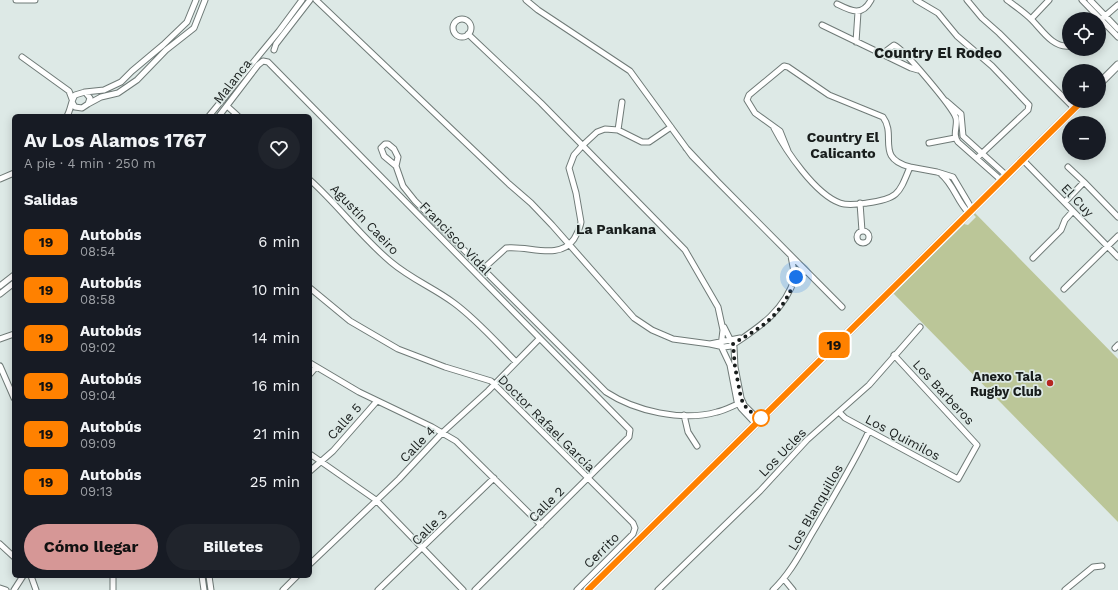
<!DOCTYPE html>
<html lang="es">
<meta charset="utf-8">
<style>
:root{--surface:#171b24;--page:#20242c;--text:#f1f3f6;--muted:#9ea1a6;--accent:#d69796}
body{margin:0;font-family:"Work Sans",sans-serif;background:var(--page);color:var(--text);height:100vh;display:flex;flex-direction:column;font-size:15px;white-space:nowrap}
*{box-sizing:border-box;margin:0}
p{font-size:13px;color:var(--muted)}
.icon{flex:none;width:22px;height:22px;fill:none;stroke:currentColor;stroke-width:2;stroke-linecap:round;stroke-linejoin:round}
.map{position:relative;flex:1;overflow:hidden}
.sheet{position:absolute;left:12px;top:114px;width:300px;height:464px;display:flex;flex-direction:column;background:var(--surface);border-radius:6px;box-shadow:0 2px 10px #0003}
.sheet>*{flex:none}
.badge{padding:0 8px;border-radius:6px;font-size:14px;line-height:26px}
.fabs{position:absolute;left:1062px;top:12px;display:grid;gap:8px}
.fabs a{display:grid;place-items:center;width:44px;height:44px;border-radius:50%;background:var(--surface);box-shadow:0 2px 10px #0003;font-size:20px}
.you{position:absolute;width:20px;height:20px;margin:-10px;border:3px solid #fff;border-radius:50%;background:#1a73e8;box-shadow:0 0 0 6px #1a73e833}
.map>.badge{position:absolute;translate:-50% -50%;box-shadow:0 0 0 2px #fff}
h2{padding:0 12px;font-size:15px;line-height:36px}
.round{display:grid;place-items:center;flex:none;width:42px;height:42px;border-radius:21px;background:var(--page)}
.summary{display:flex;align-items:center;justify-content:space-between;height:68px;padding:0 12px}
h1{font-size:19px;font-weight:700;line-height:30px}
.action{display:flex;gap:8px;margin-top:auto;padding:8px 12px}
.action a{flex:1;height:46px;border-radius:24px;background:var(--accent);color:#111;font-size:16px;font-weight:700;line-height:46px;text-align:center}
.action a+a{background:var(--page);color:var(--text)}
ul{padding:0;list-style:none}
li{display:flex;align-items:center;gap:12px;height:48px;padding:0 12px}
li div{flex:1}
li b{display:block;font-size:15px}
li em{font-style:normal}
li .badge{min-width:44px;font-weight:700;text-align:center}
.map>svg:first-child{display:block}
</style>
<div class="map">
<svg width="1118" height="590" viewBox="0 0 1118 590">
<rect width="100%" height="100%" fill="#dde9e6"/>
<!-- green -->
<path fill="#bbc698" d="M 973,211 L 1118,359 L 1118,522 L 892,292 L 960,223 L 968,225 L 976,217 L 971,212 Z"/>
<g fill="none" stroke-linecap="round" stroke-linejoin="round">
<defs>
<path id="street" d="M 16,0 L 35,0
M 316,0 L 509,184 L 531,203 L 552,225 L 634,318 L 652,330 L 673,339 L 710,344
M 526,0 L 538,10 L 630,71 L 692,156 L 717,181 L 686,148
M 916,0 L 938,13 L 957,36 L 992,66 L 1029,105 L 1028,110 L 977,158
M 967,0 L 982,18 L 999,33 L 1074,108
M 1007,0 C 1015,6 1024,12 1032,20 C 1042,30 1053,48 1069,46
M 1082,0 L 1118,37
M 1090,0 L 1118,29
M 837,4 C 851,11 862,17 871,0
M 1104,17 L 1118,5
M 1031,19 L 1049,0
M453 28a9 9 0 1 1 18 0a9 9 0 1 1-18 0Z
M 822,25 L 911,68 L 918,70
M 468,34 L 541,103 L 685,250 L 718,307 L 723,330 L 721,346 L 730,365 L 737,401 L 741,408 L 756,424
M 856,42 L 858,12
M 274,50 L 276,44 L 310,0
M 882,54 L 894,45 C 904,49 953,108 956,118 C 958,127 952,134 958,142 L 1001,180
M 22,57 L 69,91 L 72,99
M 85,92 L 104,90 L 121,82 L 132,71 L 163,45 L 187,22 L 196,0
M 946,101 L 961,114 L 963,136 L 1006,175
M 88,104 L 101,97 L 118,93 L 137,80 L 166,50 L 194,28 L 205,0
M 227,106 L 238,116
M 67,116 C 71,109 71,101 75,95 L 85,92 L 90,98 L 88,104 L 82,108 L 75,107 L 72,102
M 209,116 L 279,31 L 302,0
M 219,116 L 258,65 L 263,61 L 268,62 L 630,430 L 629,437 L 475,590
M 774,128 C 786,151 815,194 840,203 C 848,206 859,204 867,203 C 898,199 899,194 910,167 L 937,172 L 953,177 L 972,209
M 618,130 L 622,102
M 929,143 L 955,138
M 788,151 L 780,131 L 755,113 L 747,100 L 749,95 L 784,66 L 788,67 L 829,95 L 883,117 C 897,136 875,158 910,167
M 1022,159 L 1118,257
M 396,166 L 384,156 L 381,148 L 385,144 L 388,144 L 394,149 L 398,157 L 396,166 L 403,186 L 415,201 L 606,392 C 635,411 682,422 717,412 C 726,410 734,405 743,402
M 1068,167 L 1084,182
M 941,174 C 954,185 957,201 968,212
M 0,179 L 14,173
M 310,180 C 339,206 361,237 391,262 C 411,279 434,288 454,303 C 477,320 496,342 516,362
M 717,181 L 842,307
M 1065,202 L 1084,182 L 1118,217
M 860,203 L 862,231
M857 237a6 6 0 1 1 12 0a6 6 0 1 1-12 0Z
M 791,256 L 795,277 L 806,271
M 1033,258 L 1061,230 L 1065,220 L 1073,211
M 483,269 L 506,248 C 528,245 559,261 574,239 C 577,233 580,229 581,222 L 576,193 L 569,168 L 574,155 L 583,145 L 597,132 L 605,129 L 618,130 L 642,142 L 649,142 L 671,127
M 0,286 L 14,275
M 310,288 L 350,321 L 398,349 L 445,367 L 491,381 L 633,523 L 635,528 L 633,534 L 577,590
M 1064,289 L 1118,236
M 0,294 L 14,283
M 724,327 L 734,347 L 735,367 L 741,398 L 744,405 L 759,420
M 740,338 L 710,344 L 724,347 L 731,346 C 758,328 785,311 795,277
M 0,339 L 14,334
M 1115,348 L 1118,345
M 310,363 L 359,392 L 432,427 L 456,441 L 541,525
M 0,366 L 14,398
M 310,374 L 316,367
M 839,412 L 845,418 L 958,479 L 977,445 L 894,355
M 684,415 L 688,432 L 697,446
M 310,454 L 376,500 L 463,590
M 310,471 L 333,451 L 377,401
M 0,544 L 14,557
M 310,564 L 399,479 L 443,432 L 488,391 L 539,339
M 31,576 L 36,590
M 202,576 L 204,590
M 209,576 L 211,590
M 784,579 L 793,590
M 0,588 L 6,590
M 14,590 L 23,576
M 113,590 L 113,576
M 283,590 L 297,576
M 378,590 L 494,478
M 658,590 L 760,491 L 807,440 L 869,385 L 920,327
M 773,590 C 791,573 802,550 814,530 C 833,497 853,465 869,431
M 1065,590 L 1093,567 L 1102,566"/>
<path id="secondary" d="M 1099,84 L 1118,65
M 588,590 L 1082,101"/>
</defs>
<!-- street casing -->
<use href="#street" stroke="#6f7a77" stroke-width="7"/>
<!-- secondary casing -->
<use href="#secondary" stroke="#6f7a77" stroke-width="9"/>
<!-- street -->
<use href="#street" stroke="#fff" stroke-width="5"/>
<!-- secondary -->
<use href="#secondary" stroke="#fff" stroke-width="7"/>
</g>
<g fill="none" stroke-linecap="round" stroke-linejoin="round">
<defs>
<path id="line" d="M 588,590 L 1082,101"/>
</defs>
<!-- line casing -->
<use href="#line" stroke="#fff" stroke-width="9"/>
<!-- line -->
<use href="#line" stroke="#ff8100" stroke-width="6"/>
<!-- walk -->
<path stroke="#181d1c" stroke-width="4" stroke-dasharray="0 7.2" d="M 761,418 L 759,420 L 744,405 L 741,398 L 735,367 L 733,344 C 742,338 751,334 760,327 C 777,316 790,296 796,277"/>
</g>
<!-- markers -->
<circle fill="#b52620" stroke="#dde9e6" stroke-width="1.5" cx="1050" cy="383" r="4"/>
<circle fill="#fff" stroke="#ff8100" stroke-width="2" cx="761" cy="418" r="8"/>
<g text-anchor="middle" stroke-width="3.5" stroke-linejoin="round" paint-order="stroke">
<!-- street labels -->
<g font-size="13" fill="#181d1c" stroke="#dde9e6">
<text transform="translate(232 81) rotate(-52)" y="5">Malanca</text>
<text transform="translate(1078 200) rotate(46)" y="5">El Cuy</text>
<text transform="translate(365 219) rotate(46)" y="5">Agustín Caeiro</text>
<text transform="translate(456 238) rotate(46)" y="5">Francisco Vidal</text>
<text transform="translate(944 392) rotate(47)" y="5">Los Barberos</text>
<text transform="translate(344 421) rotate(-48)" y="5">Calle 5</text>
<text transform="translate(547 423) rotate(45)" y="5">Doctor Rafael García</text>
<text transform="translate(903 437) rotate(28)" y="5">Los Quimilos</text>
<text transform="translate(417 444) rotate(-46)" y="5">Calle 4</text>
<text transform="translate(782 452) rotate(-46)" y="5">Los Ucles</text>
<text transform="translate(546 504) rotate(-45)" y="5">Calle 2</text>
<text transform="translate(815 507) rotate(-60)" y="5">Los Blanquillos</text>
<text transform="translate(429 527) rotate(-45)" y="5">Calle 3</text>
<text transform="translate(601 550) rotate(-45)" y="5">Cerrito</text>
</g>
<!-- poi labels -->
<g font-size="13" font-weight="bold" fill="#181d1c" stroke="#dde9e6" text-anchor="end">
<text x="1042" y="381">Anexo Tala<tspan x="1042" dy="15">Rugby Club</tspan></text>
</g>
<!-- neighbourhood labels -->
<g font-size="14" font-weight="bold" fill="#181d1c" stroke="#dde9e6">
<text x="843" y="142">Country El<tspan x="843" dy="16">Calicanto</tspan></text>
<text x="616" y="234">La Pankana</text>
</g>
<!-- quarter labels -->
<g font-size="15" font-weight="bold" fill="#181d1c" stroke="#dde9e6">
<text x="938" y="58">Country El Rodeo</text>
</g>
</g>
</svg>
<div class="fabs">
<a><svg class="icon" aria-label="locate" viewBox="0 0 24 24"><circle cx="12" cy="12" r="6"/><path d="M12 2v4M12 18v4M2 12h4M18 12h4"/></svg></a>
<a>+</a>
<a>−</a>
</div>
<div class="you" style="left:796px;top:277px"></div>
<b class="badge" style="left:834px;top:345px;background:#ff8100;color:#111">19</b>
<section class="sheet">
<div class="summary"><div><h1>Av Los Alamos 1767</h1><p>A pie · 4 min · 250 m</p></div><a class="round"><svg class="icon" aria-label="heart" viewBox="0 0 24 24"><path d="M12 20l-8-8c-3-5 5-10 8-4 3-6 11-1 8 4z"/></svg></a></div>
<h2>Salidas</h2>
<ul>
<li><span class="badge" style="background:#ff8100;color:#111">19</span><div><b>Autobús</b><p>08:54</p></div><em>6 min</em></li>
<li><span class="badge" style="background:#ff8100;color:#111">19</span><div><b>Autobús</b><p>08:58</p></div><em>10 min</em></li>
<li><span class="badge" style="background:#ff8100;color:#111">19</span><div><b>Autobús</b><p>09:02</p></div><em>14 min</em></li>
<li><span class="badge" style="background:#ff8100;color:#111">19</span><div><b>Autobús</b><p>09:04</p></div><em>16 min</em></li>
<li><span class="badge" style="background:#ff8100;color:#111">19</span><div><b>Autobús</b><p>09:09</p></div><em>21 min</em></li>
<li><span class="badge" style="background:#ff8100;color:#111">19</span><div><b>Autobús</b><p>09:13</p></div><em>25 min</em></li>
</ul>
<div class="action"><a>Cómo llegar</a><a>Billetes</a></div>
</section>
</div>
